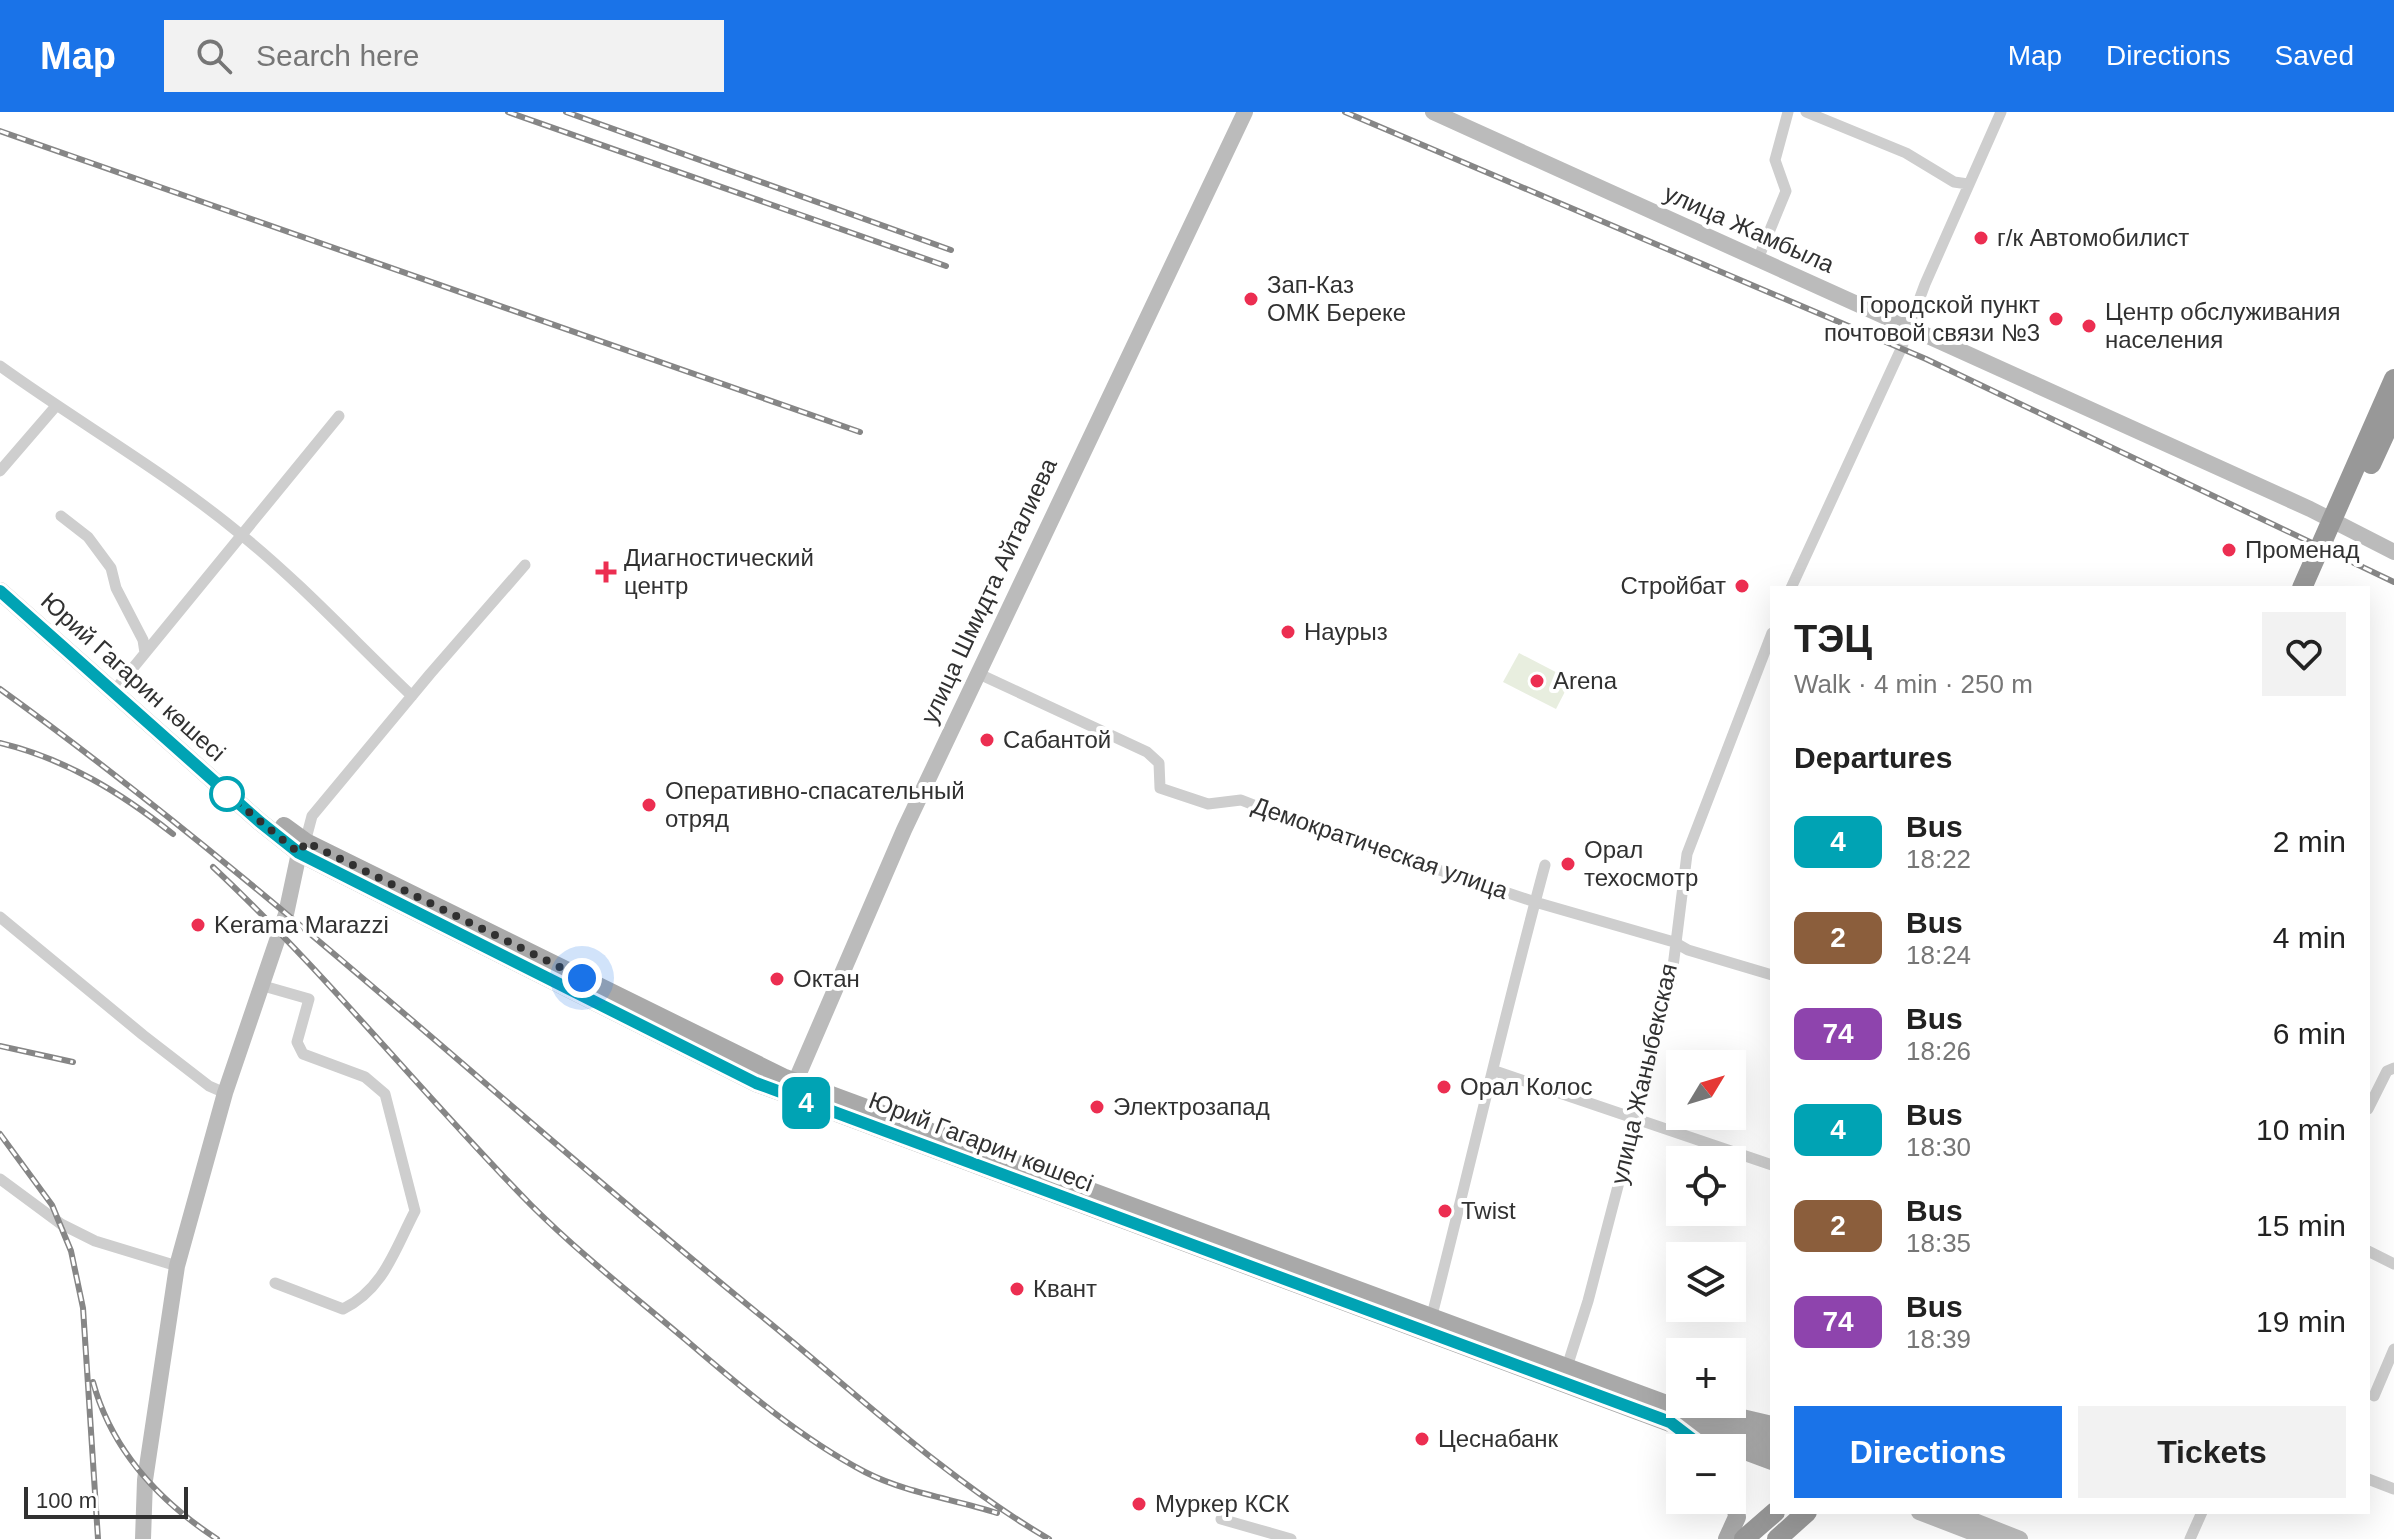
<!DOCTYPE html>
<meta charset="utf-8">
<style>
:root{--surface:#fff;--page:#f2f2f2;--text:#222;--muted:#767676;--accent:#1a73e8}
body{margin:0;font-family:Arial,sans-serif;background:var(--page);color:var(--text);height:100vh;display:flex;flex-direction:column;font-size:30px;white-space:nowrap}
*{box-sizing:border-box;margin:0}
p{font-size:26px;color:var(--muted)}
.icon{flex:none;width:44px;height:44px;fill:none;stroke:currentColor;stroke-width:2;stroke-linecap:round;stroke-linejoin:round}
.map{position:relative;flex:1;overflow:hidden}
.details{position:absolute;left:1770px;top:474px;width:600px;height:928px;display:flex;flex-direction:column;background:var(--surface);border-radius:0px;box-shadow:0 8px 32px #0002}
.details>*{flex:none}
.badge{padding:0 16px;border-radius:12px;font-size:28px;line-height:52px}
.needle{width:52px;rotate:52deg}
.buttons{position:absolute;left:1666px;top:938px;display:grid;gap:16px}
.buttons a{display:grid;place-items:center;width:80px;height:80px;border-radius:0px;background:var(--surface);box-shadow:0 8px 32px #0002;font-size:40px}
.scale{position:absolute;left:24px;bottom:20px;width:164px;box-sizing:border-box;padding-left:8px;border:4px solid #313131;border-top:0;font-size:22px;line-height:28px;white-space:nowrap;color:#313131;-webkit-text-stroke:6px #fff;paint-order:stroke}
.you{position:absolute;width:40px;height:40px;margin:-20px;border:6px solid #fff;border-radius:50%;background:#1a73e8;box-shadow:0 0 0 12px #1a73e833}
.map>.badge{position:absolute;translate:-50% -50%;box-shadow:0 0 0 4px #fff}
h2{padding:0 24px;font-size:30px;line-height:72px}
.round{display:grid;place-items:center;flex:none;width:84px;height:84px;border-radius:0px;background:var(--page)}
.summary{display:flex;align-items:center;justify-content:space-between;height:136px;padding:0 24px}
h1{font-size:38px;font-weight:700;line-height:60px}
.action{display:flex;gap:16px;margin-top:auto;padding:16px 24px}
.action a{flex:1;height:92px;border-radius:0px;background:var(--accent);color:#fff;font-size:32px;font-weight:700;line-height:92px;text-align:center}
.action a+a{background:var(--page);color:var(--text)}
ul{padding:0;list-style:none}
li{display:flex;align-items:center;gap:24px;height:96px;padding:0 24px}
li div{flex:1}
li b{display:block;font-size:30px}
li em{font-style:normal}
li .badge{min-width:88px;font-weight:700;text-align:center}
header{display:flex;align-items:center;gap:48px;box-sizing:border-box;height:112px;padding:0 40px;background:var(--accent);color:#fff}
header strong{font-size:38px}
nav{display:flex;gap:44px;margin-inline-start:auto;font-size:28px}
.search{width:560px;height:72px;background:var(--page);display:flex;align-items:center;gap:20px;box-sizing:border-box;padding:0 28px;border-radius:0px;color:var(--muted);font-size:30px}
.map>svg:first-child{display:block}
</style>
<header>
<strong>Map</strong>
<div class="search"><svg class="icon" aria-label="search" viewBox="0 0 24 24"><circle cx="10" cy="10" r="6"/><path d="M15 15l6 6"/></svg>Search here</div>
<nav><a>Map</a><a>Directions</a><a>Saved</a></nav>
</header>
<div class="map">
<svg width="2394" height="1427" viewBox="0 0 2394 1427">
<rect width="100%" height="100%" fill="#fff"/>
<!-- green -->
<path fill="#e8eedf" d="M 1519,541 L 1571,568 L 1556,597 L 1503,570 Z"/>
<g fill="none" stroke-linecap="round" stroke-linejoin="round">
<!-- street -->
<path stroke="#cecece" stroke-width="11" d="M 1806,0 L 1906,41 L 1954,70 L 1968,72
M 1758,147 L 1786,79 L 1775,48 L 1788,0
M 0,254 C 79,311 164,359 239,421 C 300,470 355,530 412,584
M 0,359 L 56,294
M 61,404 L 88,425 L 111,456 L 116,476 L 143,528 L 145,541
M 1791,476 L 1901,237 L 1925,172 L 2001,0
M 977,561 L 1147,640 L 1159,651 L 1160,676 L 1208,692 L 1241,688 L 1302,712 L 1535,790 L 1674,830 L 1688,838 L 1772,863
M 119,573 L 339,304
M 304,734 L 312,704 L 430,562 L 525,453
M 0,805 L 143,923 L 209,974 L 225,981
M 260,873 L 309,887 L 297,930 L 303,942 L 365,965 L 385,982 L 415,1099 C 395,1137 384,1177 343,1197 L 275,1171
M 1495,959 L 1772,1053
M 2368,997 L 2387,959 L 2394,956
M 0,1067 L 61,1112 L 95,1129 L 177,1154
M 2368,1139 L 2394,1152
M 1431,1207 C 1470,1055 1504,904 1545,753
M 1566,1258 L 1588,1189 L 1671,871 L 1687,742 L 1772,521
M 2374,1284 L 2394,1237
M 2368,1367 L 2394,1377
M 1221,1407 L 1291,1427
M 2190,1427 L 2202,1400"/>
<!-- secondary -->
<path stroke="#bbb" stroke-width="16" d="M 1433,0 L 2310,397 L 2394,440
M 790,982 L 904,718 L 1245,0
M 1919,1400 L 1989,1427
M 1952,1400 L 2020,1427
M 143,1427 L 145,1368 L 177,1154 L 225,981 L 286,802 L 299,741"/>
<!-- primary -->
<path stroke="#a9a9a9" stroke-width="18" d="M 0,479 L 260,710 L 299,741 L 756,971 L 1772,1349
M 284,714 L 306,730 L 785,966 L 1772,1331
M 1725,1302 L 1772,1313
M 1727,1427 L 1737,1405 L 1732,1370"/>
<!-- highway -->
<path stroke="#989898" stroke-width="20" d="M 2371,352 L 2394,302
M 2302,476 L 2394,267
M 1744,1427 L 1775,1400
M 1777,1427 L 1807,1400"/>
<defs>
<path id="rail" d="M 508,0 L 946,154
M 566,0 L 951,138
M 1345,0 L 1926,247 L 2394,470
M 0,19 L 860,320
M 0,577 C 266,769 505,996 760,1203 C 854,1279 944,1366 1049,1427
M 0,631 C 66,647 120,680 173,722
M 213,755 C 326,861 422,982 531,1093 C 579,1141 634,1184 686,1228 C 742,1276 799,1325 865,1360 C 906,1381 954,1387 997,1401
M 0,934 L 73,950
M 0,1022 L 52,1093 L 71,1139 L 83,1196 L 98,1427
M 93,1270 C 112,1339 159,1389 217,1427"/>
</defs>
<!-- rail casing -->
<use href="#rail" stroke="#868686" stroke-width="6"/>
<!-- rail -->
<use href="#rail" stroke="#fff" stroke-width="3" stroke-dasharray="9" stroke-linecap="butt"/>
</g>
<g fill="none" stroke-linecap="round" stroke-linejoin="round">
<defs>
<path id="line" d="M 0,479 L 260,710 L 299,741 L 756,971 L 1670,1310 L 1704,1336"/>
</defs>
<!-- line casing -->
<use href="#line" stroke="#fff" stroke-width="18"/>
<!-- line -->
<use href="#line" stroke="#00a3b4" stroke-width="12"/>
<!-- walk -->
<path stroke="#313131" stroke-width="8" stroke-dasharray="0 14.4" d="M 227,682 L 299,741 L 306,730 L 582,866"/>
</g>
<!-- markers -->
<g fill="#ec2e51" stroke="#fff" stroke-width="3">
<circle cx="1981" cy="126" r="8"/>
<circle cx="1251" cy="187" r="8"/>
<circle cx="2056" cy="207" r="8"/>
<circle cx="2089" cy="214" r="8"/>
<circle cx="2229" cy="438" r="8"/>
<path d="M602 448h8v8h8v8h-8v8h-8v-8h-8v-8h8z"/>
<circle cx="1742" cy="474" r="8"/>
<circle cx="1288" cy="520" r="8"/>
<circle cx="1537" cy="569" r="8"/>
<circle cx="987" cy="628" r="8"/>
<circle cx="649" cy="693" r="8"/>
<circle cx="1568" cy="752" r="8"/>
<circle cx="198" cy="813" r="8"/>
<circle cx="777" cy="867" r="8"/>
<circle cx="1444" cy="975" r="8"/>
<circle cx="1097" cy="995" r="8"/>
<circle cx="1445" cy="1099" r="8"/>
<circle cx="1017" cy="1177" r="8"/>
<circle cx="1422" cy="1327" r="8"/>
<circle cx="1139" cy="1392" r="8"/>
</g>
<circle fill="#fff" stroke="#00a3b4" stroke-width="4" cx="227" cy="682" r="16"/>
<g text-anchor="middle" stroke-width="8" stroke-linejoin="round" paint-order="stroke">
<!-- street labels -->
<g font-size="24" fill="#313131" stroke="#fff">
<text transform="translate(1749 117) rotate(24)" y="8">улица Жамбыла</text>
<text transform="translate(989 479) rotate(-65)" y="8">улица Шмидта Айталиева</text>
<text transform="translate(133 565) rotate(42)" y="8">Юрий Гагарин көшесі</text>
<text transform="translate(1380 736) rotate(19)" y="8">Демократическая улица</text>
<text transform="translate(1644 962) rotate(-77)" y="8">улица Жаныбекская</text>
<text transform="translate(981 1030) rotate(21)" y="8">Юрий Гагарин көшесі</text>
</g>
<!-- poi labels -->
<g font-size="24" fill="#313131" stroke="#fff" text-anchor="start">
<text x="1997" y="134">г/к Автомобилист</text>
<text x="1267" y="181">Зап-Каз<tspan x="1267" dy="28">ОМК Береке</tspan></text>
<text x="2040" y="201" text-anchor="end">Городской пункт<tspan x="2040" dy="28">почтовой связи №3</tspan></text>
<text x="2105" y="208">Центр обслуживания<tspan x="2105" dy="28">наcеления</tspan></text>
<text x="2245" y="446">Променад</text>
<text x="624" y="454">Диагностический<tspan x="624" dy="28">центр</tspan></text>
<text x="1726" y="482" text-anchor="end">Стройбат</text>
<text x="1304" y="528">Наурыз</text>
<text x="1553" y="577">Arena</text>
<text x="1003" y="636">Сабантой</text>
<text x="665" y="687">Оперативно-спасательный<tspan x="665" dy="28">отряд</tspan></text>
<text x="1584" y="746">Орал<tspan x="1584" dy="28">техосмотр</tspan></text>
<text x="214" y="821">Kerama Marazzi</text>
<text x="793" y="875">Октан</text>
<text x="1460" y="983">Орал Колос</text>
<text x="1113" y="1003">Электрозапад</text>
<text x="1461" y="1107">Twist</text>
<text x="1033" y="1185">Квант</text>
<text x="1438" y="1335">Цеснабанк</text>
<text x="1155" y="1400">Муркер КСК</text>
</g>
</g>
</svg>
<div class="buttons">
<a><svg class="needle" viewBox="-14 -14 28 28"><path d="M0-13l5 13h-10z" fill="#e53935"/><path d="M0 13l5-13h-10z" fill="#767676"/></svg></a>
<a><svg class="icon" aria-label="locate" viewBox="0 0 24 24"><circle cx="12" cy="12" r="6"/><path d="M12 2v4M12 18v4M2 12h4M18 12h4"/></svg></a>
<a><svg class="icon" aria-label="layers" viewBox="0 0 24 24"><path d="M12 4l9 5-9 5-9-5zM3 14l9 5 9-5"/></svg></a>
<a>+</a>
<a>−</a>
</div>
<div class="scale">100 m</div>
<div class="you" style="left:582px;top:866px"></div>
<b class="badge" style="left:806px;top:991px;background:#00a3b4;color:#fff">4</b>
<section class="details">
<div class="summary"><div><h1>ТЭЦ</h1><p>Walk · 4 min · 250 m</p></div><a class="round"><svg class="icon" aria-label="heart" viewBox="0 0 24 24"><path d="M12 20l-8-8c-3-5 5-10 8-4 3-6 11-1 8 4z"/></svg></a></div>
<h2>Departures</h2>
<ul>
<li><span class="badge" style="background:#00a3b4;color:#fff">4</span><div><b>Bus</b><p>18:22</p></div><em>2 min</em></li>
<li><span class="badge" style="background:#8b5e3c;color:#fff">2</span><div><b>Bus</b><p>18:24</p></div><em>4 min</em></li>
<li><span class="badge" style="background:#8e44ad;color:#fff">74</span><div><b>Bus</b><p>18:26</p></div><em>6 min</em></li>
<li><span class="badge" style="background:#00a3b4;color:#fff">4</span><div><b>Bus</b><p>18:30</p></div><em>10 min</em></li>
<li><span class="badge" style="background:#8b5e3c;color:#fff">2</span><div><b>Bus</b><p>18:35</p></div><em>15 min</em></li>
<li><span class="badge" style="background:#8e44ad;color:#fff">74</span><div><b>Bus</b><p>18:39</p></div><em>19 min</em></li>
</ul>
<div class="action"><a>Directions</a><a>Tickets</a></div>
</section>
</div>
